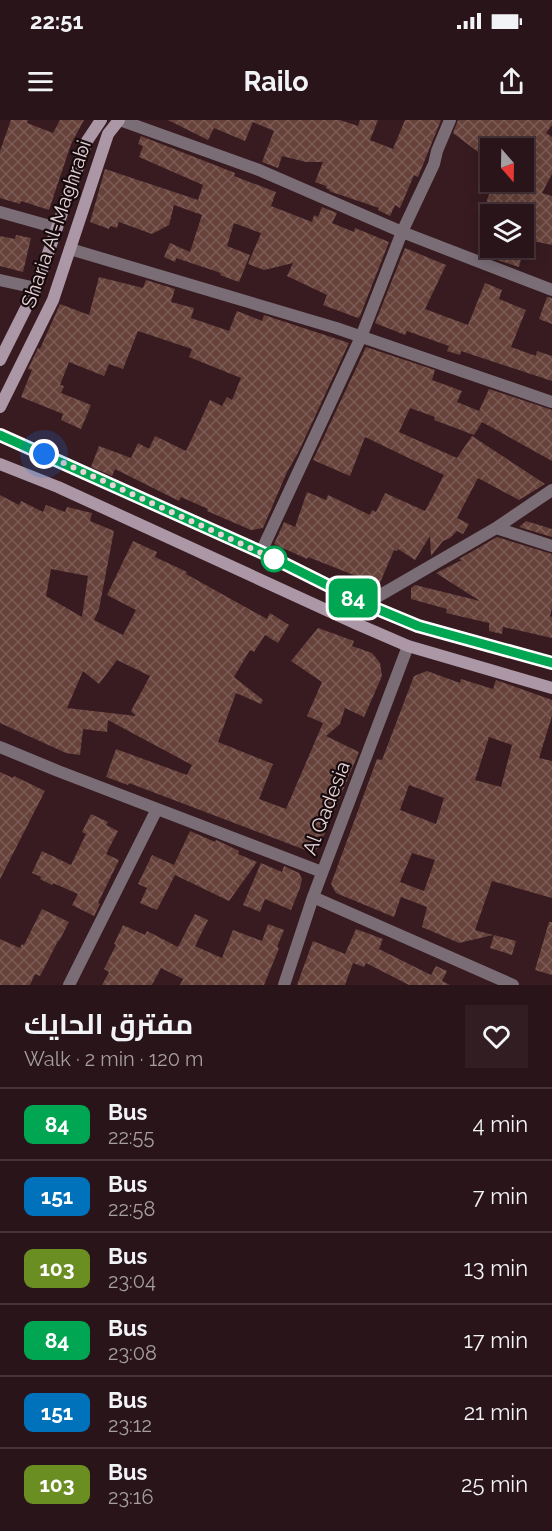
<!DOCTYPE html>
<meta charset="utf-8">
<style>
:root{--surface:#291419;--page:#311d22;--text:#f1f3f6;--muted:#a59ea2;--line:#453338}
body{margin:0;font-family:Raleway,Cairo,sans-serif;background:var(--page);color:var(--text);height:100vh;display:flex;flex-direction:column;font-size:22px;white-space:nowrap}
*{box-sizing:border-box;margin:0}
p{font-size:20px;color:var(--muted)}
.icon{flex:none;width:33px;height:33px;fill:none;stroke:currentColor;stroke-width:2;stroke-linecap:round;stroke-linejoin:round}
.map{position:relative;height:865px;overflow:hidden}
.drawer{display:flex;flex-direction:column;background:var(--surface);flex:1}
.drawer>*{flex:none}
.badge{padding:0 12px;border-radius:9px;font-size:21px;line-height:39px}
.needle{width:39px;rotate:160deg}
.tools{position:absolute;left:480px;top:18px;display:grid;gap:12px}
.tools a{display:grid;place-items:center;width:54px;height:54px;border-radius:0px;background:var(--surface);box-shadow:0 3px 15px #0003,0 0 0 2px var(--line);font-size:30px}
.you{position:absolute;width:30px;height:30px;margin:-15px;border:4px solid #fff;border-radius:50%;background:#1a73e8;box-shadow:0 0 0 9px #1a73e833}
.map>.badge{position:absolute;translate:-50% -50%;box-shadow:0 0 0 3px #fff}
.round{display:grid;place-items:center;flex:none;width:63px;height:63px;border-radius:0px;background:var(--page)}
.overview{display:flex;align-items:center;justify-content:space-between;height:102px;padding:0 24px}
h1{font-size:28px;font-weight:700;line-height:45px}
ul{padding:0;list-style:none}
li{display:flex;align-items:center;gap:18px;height:72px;padding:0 24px;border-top:2px solid var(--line)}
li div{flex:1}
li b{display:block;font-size:22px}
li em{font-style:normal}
li .badge{min-width:66px;font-weight:700;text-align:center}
.status{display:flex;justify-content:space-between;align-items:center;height:42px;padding:0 30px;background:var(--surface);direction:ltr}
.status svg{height:16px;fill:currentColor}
header{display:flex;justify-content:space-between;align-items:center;height:78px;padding:0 24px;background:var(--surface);font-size:27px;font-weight:700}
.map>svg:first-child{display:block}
</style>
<div class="status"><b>22:51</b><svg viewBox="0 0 49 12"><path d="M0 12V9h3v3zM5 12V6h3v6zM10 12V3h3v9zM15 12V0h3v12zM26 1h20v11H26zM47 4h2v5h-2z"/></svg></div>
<header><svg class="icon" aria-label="menu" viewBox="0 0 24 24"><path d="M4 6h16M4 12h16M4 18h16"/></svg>Railo<svg class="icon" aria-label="share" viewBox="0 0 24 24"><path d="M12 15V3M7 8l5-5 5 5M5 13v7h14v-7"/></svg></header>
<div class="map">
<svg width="552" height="865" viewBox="0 0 552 865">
<defs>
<pattern id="building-cross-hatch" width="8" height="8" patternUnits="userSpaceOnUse" patternTransform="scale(1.5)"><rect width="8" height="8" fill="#66423a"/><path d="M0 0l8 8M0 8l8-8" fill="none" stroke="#7c5c56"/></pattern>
</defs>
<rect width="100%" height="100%" fill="#371b21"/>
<!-- building -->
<path fill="url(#building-cross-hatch)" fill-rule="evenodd" d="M 11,0 L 28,0 L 27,3 L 53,13 L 60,0 L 84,0 L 71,24 L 49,90 L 21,81 L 20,84 L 0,78 L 0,31 Z
M 168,0 L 340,0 L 358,6 L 360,0 L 378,0 L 370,20 L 393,29 L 405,0 L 441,0 L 418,57 L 414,55 L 400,88 L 395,85 L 390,96 L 378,90 L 379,88 L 329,71 L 330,70 L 326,68 L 326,66 L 315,62 L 323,42 L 306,42 L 282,36 L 278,48 L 262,42 L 274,11 L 253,2 L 245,21 L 214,8 L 208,20 Z
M 458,0 L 552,0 L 552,5 L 546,13 L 552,17 L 552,54 L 542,73 L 552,76 L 552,125 L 524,119 L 524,94 L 482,94 L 490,72 L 494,73 L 498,62 L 524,70 L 524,28 L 490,28 L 490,41 L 453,13 Z
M 141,16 L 235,53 L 234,56 L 276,72 L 271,86 L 312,102 L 314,95 L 318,97 L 322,87 L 337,93 L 332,103 L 354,112 L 355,108 L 389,122 L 360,196 L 358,198 L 323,185 L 327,175 L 287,156 L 293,143 L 264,150 L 248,144 L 261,113 L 250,109 L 234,103 L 227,126 L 250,135 L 239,162 L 220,155 L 221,153 L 176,138 L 175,142 L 164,137 L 170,123 L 190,132 L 202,95 L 174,85 L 169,105 L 152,114 L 119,102 L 117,108 L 110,106 L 109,109 L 90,102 L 105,49 L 198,80 L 203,65 L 139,37 L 143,26 L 138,24 Z
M 16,115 L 31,118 L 23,152 L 0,146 L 0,116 L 15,119 Z
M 405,128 L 446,145 L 425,189 L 468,205 L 485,163 L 502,170 L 499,179 L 526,190 L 511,227 L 536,236 L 537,231 L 552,236 L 552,261 L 461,231 L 460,235 L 447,231 L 449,226 L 407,211 L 405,215 L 375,203 Z
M 494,128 L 524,128 L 519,147 L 491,138 Z
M 99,157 L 143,168 L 146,160 L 175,169 L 171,182 L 194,188 L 191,198 L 229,211 L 237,191 L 262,201 L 264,195 L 349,223 L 298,333 L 287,352 L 263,408 L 251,410 L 207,391 L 208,389 L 181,377 L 179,381 L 115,349 L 112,356 L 91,347 L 99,326 L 131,338 L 138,323 L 149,329 L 155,316 L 186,331 L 210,280 L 222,286 L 227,277 L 232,280 L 241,258 L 189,237 L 192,229 L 138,211 L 123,249 L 109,244 L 104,256 L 69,242 L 60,265 L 64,266 L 61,273 L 91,285 L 81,309 L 61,300 L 63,294 L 21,277 L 32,250 L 28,249 L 30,245 L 38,228 L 40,229 L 60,184 L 89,195 Z
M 547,177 L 552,178 L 552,204 L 539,199 Z
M 366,227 L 435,250 L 432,260 L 462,271 L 457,282 L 479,291 L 489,269 L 552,290 L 552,341 L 482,302 L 474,315 L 434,300 L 435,297 L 410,288 L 399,312 L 457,338 L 472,316 L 545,364 L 519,380 L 478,358 L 457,398 L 469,404 L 463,414 L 457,411 L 450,418 L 443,421 L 431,436 L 430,416 L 415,440 L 398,429 L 397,431 L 394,430 L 379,465 L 308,437 L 307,439 L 274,424 L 284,402 L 295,407 L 307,372 L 326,380 L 328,375 L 370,395 L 372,390 L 376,392 L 385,373 L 425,391 L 444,355 L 365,317 L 350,356 L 313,340 Z
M 0,375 L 19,385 L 21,381 L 43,392 L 46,385 L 65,392 L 67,387 L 92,393 L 90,401 L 114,411 L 99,489 L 94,500 L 123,515 L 136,490 L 107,475 L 133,421 L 157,432 L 155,437 L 187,452 L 186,454 L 267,499 L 270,493 L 289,505 L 278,523 L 265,515 L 254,532 L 250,530 L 234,557 L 263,580 L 261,584 L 236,573 L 218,622 L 273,644 L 259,679 L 286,689 L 323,603 L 307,596 L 322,562 L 291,541 L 318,508 L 354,521 L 352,526 L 372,533 L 380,543 L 382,556 L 364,597 L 345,588 L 340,604 L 326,616 L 359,632 L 319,727 L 315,730 L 308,731 L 129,663 L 128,665 L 106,657 L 116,629 L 187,655 L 192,645 L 108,600 L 107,612 L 83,609 L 80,635 L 66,633 L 0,603 ZM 51,449 L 88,456 L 82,497 L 46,476 ZM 117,540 L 150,556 L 131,591 L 136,596 L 67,588 L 83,551 L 99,564 Z
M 526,401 L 552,409 L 552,417 L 519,407 Z
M 497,417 L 552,434 L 552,488 L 550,496 L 552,497 L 552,518 L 503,507 L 502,514 L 489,511 L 489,503 L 446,493 L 447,489 L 411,479 L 411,468 L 415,465 L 480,481 L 436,453 L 462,440 L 459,439 Z
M 427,551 L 460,563 L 461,559 L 493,569 L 496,560 L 552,580 L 552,596 L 539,638 L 552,641 L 552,778 L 492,761 L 475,810 L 493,815 L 459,823 L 422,807 L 427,787 L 401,777 L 394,797 L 336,773 L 331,764 L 377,639 L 382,640 L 414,556 ZM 489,617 L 512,625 L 501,667 L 475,660 ZM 409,665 L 444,678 L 436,704 L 400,690 ZM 412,733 L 435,740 L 424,771 L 400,762 Z
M 0,652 L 13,658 L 14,656 L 45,671 L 0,759 Z
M 91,694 L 108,702 L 106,705 L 118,711 L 106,734 L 119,740 L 98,783 L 100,784 L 94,796 L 72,785 L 78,774 L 53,763 L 52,765 L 40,759 L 41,757 L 32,753 L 42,731 L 71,745 L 86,714 L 82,712 Z
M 190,711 L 215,722 L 216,720 L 221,722 L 239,731 L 238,734 L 257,742 L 229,781 L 175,755 L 157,790 L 140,783 L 147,768 L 138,764 L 152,735 L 174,745 Z
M 261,743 L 282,752 L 284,746 L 299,753 L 302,759 L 300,768 L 291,790 L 265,779 L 260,792 L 243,785 Z
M 42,789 L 69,802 L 59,821 L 58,821 L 40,856 L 35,854 L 30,865 L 0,865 L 0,819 L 20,828 L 22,824 L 24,825 Z
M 195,794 L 208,800 L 195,826 L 222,838 L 233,810 L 262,821 L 268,804 L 284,810 L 277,827 L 279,828 L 264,865 L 180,865 L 183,859 L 161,848 L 152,865 L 102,865 L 109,852 L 104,849 L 116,825 L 114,824 L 123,805 L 145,815 L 147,811 L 178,827 Z
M 549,802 L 552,802 L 552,855 L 535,850 Z
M 356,809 L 383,819 L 379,829 L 431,855 L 436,846 L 447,851 L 442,861 L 450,865 L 409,865 L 366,843 L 364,847 L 353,843 L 345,865 L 297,865 L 313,821 L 345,834 Z
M 494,815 L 516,821 L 512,835 L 490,828 Z"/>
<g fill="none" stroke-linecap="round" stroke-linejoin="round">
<!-- street -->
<path stroke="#7a6d76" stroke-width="12" d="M 120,0 L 259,50 L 402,112 L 552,170
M 0,92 L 57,108
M 70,129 L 336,208 L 552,282
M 0,160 L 36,168
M 496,408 L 552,426
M 261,432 L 361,217 L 402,112 L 434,44 L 437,31 L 450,0
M 365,484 L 496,408 L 552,370
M 0,627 L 58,651 L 322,752
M 313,777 L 513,865
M 69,865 L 157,689
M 284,865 L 313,777 L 408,526"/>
<!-- secondary -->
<path stroke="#ab97a5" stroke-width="12" d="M 0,240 L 36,168 L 87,21 L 101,0
M 0,287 L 53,180 L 108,14 L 119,0
M 0,315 L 261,432 L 365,484 L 418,506 L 552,543
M 0,344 L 58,367 L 357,504 L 408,526 L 552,568"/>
</g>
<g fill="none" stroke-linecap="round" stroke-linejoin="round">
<defs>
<path id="line" d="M 0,315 L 261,432 L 365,484 L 418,506 L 552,543"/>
</defs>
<!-- line casing -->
<use href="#line" stroke="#fff" stroke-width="14"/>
<!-- line -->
<use href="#line" stroke="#00a651" stroke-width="9"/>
<!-- walk -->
<path stroke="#e8d4d8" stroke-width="6" stroke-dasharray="0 10.8" d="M 44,334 L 279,441 L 274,439"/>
</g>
<!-- markers -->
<circle fill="#fff" stroke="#00a651" stroke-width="3" cx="274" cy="439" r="12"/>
<g text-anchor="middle" stroke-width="4.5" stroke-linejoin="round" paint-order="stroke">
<!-- street labels -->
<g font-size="20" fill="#e8d4d8" stroke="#160a0c">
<text transform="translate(56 104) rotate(-71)" y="7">Sharia Al-Maghrabi</text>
<text transform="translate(326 688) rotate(-69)" y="7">Al Qadesia</text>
</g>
</g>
</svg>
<div class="tools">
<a><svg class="needle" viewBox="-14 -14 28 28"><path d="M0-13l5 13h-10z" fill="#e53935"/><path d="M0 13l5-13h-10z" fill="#a59ea2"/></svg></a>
<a><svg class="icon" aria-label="layers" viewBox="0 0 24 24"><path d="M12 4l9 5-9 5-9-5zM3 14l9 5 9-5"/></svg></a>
</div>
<div class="you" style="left:44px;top:334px"></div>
<b class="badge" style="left:353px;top:478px;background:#00a651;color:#fff">84</b>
</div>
<section class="drawer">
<div class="overview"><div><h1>مفترق الحايك</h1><p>Walk · 2 min · 120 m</p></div><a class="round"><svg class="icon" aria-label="heart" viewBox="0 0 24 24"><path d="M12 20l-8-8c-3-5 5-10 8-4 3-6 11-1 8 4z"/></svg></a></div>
<ul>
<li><span class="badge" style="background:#00a651;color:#fff">84</span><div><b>Bus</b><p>22:55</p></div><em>4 min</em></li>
<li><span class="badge" style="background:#0072bc;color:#fff">151</span><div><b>Bus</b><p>22:58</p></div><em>7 min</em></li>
<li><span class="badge" style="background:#6b8e23;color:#fff">103</span><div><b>Bus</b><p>23:04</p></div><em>13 min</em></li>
<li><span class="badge" style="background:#00a651;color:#fff">84</span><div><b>Bus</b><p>23:08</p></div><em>17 min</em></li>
<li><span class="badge" style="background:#0072bc;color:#fff">151</span><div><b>Bus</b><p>23:12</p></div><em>21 min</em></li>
<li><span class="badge" style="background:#6b8e23;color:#fff">103</span><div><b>Bus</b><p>23:16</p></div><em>25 min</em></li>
</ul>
</section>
